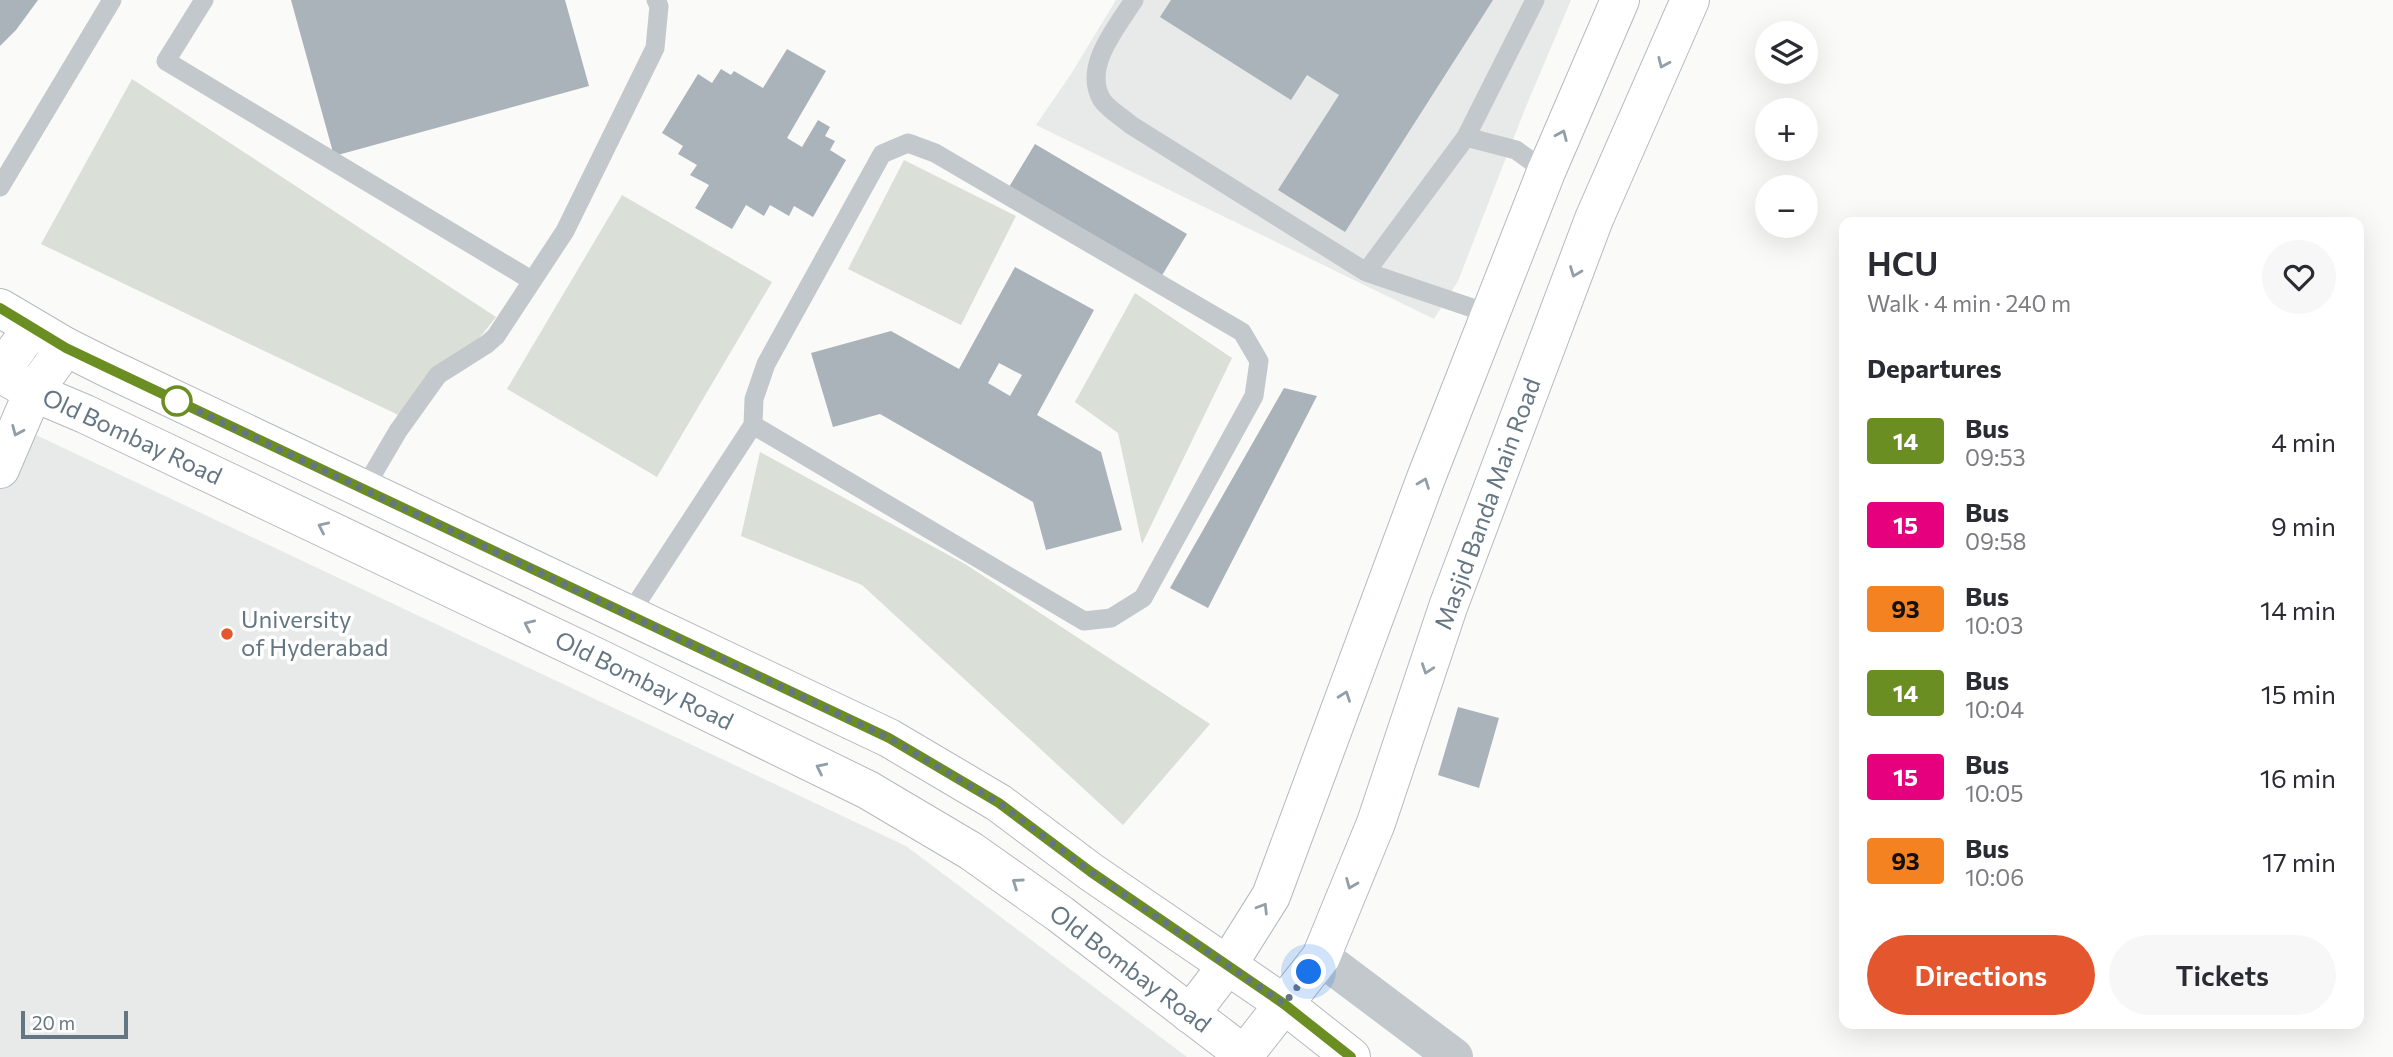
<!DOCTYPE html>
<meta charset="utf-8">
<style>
:root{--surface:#fff;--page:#f7f7f7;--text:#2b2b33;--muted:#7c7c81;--accent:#e4572e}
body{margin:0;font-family:Commissioner,sans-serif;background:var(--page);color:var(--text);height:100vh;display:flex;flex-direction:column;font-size:26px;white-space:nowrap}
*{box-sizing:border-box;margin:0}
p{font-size:23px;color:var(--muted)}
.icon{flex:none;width:38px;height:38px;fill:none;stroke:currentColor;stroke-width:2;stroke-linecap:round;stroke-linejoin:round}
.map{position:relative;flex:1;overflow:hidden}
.sheet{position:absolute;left:1839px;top:217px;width:525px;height:812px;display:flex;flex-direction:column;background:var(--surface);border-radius:14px;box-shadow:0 7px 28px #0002}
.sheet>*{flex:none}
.badge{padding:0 14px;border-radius:5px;font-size:24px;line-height:46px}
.controls{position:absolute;left:1755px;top:21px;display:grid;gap:14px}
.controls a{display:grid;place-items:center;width:63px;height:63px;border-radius:50%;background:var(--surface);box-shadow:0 7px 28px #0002;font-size:35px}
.scale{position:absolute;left:21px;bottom:18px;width:107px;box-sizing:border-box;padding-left:7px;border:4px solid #657683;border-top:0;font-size:19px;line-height:24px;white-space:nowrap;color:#657683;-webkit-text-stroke:5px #fff;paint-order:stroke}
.you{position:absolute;width:35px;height:35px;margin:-18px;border:5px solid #fff;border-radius:50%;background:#1a73e8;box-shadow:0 0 0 10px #1a73e833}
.map>.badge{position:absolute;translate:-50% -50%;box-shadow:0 0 0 4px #fff}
h2{padding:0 28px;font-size:26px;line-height:63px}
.round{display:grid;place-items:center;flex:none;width:74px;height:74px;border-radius:37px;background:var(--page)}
.overview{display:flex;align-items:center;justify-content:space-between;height:119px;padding:0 28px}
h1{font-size:33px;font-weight:600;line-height:52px}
.primary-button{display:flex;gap:14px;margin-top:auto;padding:14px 28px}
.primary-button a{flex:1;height:80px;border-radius:42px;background:var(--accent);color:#fff;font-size:28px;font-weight:600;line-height:80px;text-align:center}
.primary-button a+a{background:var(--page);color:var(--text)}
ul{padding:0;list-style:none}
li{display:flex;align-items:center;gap:21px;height:84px;padding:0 28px}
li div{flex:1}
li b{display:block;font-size:26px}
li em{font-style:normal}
li .badge{min-width:77px;font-weight:700;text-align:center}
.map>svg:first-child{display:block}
</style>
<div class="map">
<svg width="2393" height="1057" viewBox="0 0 2393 1057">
<rect width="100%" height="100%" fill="#fafaf8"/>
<!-- built -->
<path fill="#e8e9e9" d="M 1116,0 L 1571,0 L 1525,109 L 1458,281 L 1434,319 L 1036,125 L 1071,74 Z
M 0,418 L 906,846 L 1187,1057 L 0,1057 Z"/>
<!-- green -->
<path fill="#dadfd7" d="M 132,79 L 496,317 L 413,422 L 41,244 Z
M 904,160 L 1016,216 L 961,325 L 848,269 Z
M 622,195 L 772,282 L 657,477 L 507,389 Z
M 1135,293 L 1232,358 L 1142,544 L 1118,433 L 1075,402 Z
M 760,452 L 965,564 L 1210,724 L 1123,825 L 862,585 L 741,536 Z"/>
<!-- building -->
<path fill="#aab3b9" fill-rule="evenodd" d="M 0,0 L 38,0 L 16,30 L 0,46 Z
M 291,0 L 565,0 L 589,86 L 334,156 Z
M 1171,0 L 1493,0 L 1345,232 L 1278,190 L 1339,95 L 1307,75 L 1291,100 L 1160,17 Z
M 787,49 L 826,71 L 787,138 L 802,147 L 818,120 L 830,127 L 825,136 L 835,141 L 830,150 L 846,160 L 813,217 L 794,206 L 789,216 L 770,205 L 764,216 L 746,205 L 732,229 L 695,208 L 709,185 L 690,175 L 697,165 L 678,154 L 683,146 L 662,133 L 698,74 L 712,83 L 721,69 L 731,75 L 734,71 L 763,88 Z
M 1035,144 L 1187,234 L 1161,277 L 1009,187 Z
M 1015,267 L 1094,310 L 1037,415 L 1101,452 L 1122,530 L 1046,550 L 1033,502 L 880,414 L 833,427 L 811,353 L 891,331 L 959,369 ZM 999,363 L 1022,375 L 1010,396 L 988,383 Z
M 1284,388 L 1317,396 L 1208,608 L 1170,588 Z
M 1458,707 L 1499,718 L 1479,788 L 1438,775 Z"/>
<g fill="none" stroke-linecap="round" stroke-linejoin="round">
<defs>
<path id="secondary" d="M 0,372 L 32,328
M 0,469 L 33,392 L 66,347
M 1190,1014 L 1227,966 L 1271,896 L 1426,478 L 1546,172 L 1620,0
M 1244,1055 L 1321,957 L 1376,823 L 1448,607 L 1594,219 L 1690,0"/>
<path id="primary" d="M 0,308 L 66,347 L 108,368 L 889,738 L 999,803 L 1091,872 L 1284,1004 L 1351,1057
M 0,373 L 33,392 L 85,414 L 602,660 L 868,790 L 971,851 L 1060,914 L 1247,1057"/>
</defs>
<!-- secondary casing -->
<use href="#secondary" stroke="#b3babf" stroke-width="40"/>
<!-- primary casing -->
<use href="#primary" stroke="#b5babe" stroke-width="40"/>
<!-- lane -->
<path stroke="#c3c8cc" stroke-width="19" d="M 204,0 L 166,61 L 531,280
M 1134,0 C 1117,27 1082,67 1102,100 C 1108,109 1123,118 1131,125 L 1366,272 L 1466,137 L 1535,0
M 1466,137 L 1516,150 L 1546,172
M 0,187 L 112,0
M 1366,272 L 1490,314
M 364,489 L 398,431 L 438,375 L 487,344 L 496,336 L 565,231 L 655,48 L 659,6 L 656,0
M 629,615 L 753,425 L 754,399 L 766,364 L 882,154 L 908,143 L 935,153 L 1242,332 L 1259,361 L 1254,396 L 1143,598 L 1111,618 L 1084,621 L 753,425"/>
<!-- street -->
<path stroke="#c3c8cc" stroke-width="38" d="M 1321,957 L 1454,1057"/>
<!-- secondary -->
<use href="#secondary" stroke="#fff" stroke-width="38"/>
<!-- primary -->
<use href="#primary" stroke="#fff" stroke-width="38"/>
</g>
<!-- one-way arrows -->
<defs><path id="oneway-chevron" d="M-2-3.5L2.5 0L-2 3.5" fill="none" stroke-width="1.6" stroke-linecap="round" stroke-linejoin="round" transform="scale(1.75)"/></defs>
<g stroke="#939fa8">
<use href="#oneway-chevron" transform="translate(1663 63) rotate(114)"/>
<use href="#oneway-chevron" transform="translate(1562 135) rotate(-67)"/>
<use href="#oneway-chevron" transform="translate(1575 272) rotate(111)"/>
<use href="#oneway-chevron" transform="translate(17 431) rotate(113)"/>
<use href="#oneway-chevron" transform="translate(1424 483) rotate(-69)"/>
<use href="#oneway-chevron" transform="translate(323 527) rotate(-155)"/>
<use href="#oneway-chevron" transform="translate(529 625) rotate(-155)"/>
<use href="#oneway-chevron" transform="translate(1427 669) rotate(109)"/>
<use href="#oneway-chevron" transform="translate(1345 696) rotate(-70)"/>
<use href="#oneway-chevron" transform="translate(821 768) rotate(-154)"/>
<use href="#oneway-chevron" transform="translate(1017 883) rotate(-145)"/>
<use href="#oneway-chevron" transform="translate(1351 884) rotate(112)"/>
<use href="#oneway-chevron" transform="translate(1263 908) rotate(-58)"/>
</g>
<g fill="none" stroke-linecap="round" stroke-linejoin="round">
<defs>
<path id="line" d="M 0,308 L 66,348 L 108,368 L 889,738 L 999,803 L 1091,872 L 1284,1004 L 1351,1057"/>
</defs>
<!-- line casing -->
<use href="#line" stroke="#fff" stroke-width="16"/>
<!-- line -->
<use href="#line" stroke="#6b8e23" stroke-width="10"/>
<!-- walk -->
<path stroke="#657683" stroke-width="7" stroke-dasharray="0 12.6" d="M 177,401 L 889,738 L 999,803 L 1091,872 L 1284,1004 L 1309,972"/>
</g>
<!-- markers -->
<circle fill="#fff" stroke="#6b8e23" stroke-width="3.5" cx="177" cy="401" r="14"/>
<circle fill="#e4572e" stroke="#fff" stroke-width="2.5" cx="227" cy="634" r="7"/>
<g text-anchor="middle" stroke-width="7" stroke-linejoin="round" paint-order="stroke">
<!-- street labels -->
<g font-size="24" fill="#657683" stroke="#fff">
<text transform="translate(132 437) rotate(25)" y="8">Old Bombay Road</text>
<text transform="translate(1488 504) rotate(-70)" y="8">Masjid Banda Main Road</text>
<text transform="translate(644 681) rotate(26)" y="8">Old Bombay Road</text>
<text transform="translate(1130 969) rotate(37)" y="8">Old Bombay Road</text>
</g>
<!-- poi labels -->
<g font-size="24" fill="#657683" stroke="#fff" text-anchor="start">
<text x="241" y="628">University<tspan x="241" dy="28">of Hyderabad</tspan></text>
</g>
</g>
</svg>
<div class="controls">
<a><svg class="icon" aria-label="layers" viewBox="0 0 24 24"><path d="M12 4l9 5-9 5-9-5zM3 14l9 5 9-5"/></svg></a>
<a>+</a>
<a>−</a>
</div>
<div class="scale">20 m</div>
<div class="you" style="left:1309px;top:972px"></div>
<section class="sheet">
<div class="overview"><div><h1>HCU</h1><p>Walk · 4 min · 240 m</p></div><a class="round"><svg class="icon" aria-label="heart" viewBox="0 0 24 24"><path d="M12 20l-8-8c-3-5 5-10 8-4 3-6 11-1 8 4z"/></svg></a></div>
<h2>Departures</h2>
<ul>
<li><span class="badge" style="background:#6b8e23;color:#fff">14</span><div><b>Bus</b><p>09:53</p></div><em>4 min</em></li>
<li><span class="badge" style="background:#e6007e;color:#fff">15</span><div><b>Bus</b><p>09:58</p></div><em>9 min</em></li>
<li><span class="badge" style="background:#f58220;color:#111">93</span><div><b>Bus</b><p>10:03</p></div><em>14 min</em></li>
<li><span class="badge" style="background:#6b8e23;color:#fff">14</span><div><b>Bus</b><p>10:04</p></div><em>15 min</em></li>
<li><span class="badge" style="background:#e6007e;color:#fff">15</span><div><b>Bus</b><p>10:05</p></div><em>16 min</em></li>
<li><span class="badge" style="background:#f58220;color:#111">93</span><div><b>Bus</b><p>10:06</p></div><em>17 min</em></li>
</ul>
<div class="primary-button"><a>Directions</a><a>Tickets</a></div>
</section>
</div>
